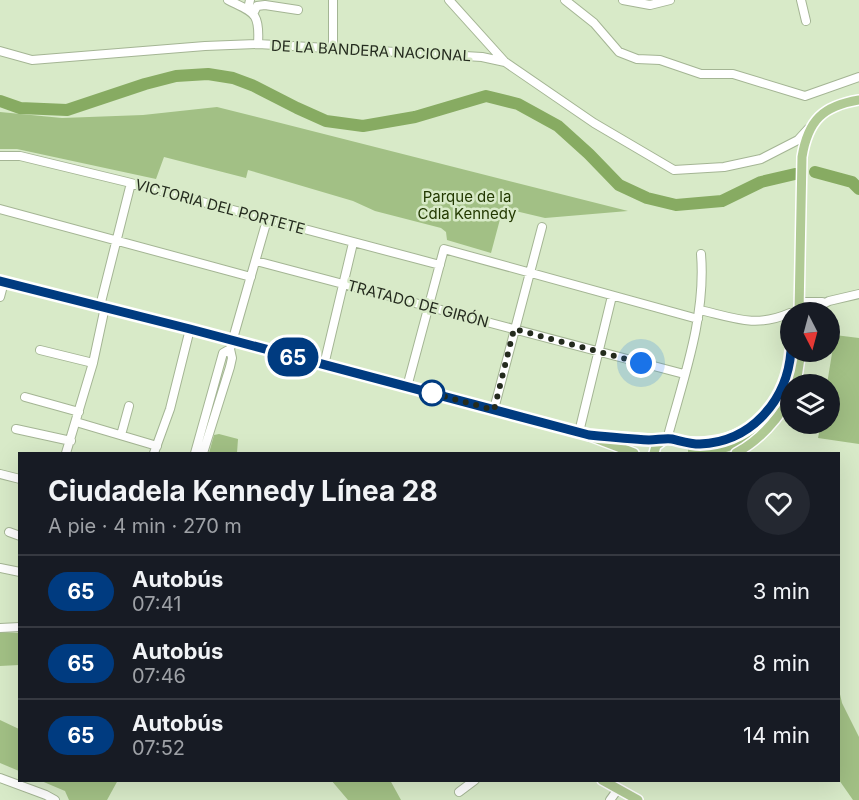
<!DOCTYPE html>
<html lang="es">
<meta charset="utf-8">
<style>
:root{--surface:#171b24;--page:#242831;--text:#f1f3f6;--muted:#9ea1a6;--line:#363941}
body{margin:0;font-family:Inter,sans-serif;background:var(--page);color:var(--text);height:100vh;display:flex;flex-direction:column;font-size:22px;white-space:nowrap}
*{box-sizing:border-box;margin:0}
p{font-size:20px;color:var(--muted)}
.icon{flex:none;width:33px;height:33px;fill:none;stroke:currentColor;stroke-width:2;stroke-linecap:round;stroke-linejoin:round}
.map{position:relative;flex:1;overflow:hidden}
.panel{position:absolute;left:18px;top:452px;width:822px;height:330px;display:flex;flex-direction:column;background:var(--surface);border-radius:0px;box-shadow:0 6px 24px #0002}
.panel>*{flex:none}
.badge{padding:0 12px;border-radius:20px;font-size:21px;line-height:39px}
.needle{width:39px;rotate:174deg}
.tools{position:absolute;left:780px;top:302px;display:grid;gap:12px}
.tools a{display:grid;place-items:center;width:60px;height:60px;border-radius:50%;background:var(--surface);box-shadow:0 6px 24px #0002;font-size:30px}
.you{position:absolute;width:30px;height:30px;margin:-15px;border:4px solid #fff;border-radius:50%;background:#1a73e8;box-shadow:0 0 0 9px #1a73e833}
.map>.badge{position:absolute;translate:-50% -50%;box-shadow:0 0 0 3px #fff}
.round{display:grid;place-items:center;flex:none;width:63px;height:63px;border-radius:32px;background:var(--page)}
.head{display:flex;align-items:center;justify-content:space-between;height:102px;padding:0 30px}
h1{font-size:28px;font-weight:700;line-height:45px}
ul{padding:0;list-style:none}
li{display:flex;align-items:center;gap:18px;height:72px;padding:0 30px;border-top:2px solid var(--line)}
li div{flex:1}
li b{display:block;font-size:22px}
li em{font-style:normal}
li .badge{min-width:66px;font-weight:700;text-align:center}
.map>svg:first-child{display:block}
</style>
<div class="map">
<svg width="859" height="800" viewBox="0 0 859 800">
<rect width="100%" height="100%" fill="#d8eac8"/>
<!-- green -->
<path fill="#a2c085" d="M 217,107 L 628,211 L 545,218 L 503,208 L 491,253 L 447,240 L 446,232 L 441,228 L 375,211 L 353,201 L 248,170 L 246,178 L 164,157 L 156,179 L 17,149 L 0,149 L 0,112 L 62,118 L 143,115 Z
M 835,335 L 859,338 L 859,444 L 818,438 L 821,423 L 830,423 L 830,384 L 827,384 Z
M 772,416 L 772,420 C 759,433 744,447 726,452 C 715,455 700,453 688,453 L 688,448 L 726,446 L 756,432 Z
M 219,434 L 238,439 L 237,453 L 209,453 L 214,435 Z
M 0,632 L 19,633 L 19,665 L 0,666 Z
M 839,690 L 842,703 L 859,737 L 859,800 L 853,800 L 839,780 Z
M 0,720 L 19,729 L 19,771 L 0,763 Z
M 39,780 L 118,780 L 107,800 L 69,800 L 65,791 Z
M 331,780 L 390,780 L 401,800 L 348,800 Z"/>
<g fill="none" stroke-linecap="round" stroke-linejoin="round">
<!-- river -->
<path stroke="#87ab62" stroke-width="12" d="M 0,101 L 20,108 L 67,110 L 145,84 L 176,76 L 208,74 L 233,78 L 254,86 L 297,108 L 326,121 L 363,126 L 415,117 L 486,96 L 518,104 L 558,126 L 589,154 L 619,185 L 647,198 L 676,205 L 722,201 L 761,182 L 795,174
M 815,172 L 852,182 L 859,189"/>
<defs>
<path id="minor" d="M 228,0 C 254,13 260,12 258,44
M 449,0 L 504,61
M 565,0 L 594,23 L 619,52 L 637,59 L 660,60 L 701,74 L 733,74 L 805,96 L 859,77
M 623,0 L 650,5 L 670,0
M 801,0 L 806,21
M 248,9 L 250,0
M 253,14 L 257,6 L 265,5 L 298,10
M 333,49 L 333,0
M 0,51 L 32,60 L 205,46 L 258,44 L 482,57 L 505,62 L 594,123 L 674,170 L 724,167 L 761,159 L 798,140 L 808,129
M 0,156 L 20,156 L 127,182 L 440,265
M 0,209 L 251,277
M 256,261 L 684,374
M 0,297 L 4,282
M 800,302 L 822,302
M 100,306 L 131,183
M 700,310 C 734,318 756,328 790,313
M 808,312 L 829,301 L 859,294
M 40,350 L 93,363
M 324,365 L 353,243
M 407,387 L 444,249 L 698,319
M 25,397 L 79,412
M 494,409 L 542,227
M 76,422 L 157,446
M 16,429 L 71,441
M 579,432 L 612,296
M 121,435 L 129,406
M 671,439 L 669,432 C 685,374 706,314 701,254
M 66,453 L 93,363 L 105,307
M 154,453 L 170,409 L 190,329
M 195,453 L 223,353 L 230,349
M 203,453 L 230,367 L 232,358 L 230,349 L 267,220
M 0,474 L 20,479
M 9,532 L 20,536
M 0,568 L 20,572
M 0,628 L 20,627
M 0,778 L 46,795 L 55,800
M 459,792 L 475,780
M 610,800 L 618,789"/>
<path id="major" d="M 0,281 L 190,329 L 579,432 L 634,453
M 799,312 L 802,157 C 808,120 823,106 859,100
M 796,384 L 801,351
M 600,436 L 663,440
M 678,441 C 739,449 787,415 791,351
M 654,453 L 656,446 L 664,440
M 736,453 C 760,440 776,422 790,398
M 602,780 L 638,800"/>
</defs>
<!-- minor casing -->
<use href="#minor" stroke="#a4b594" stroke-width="10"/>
<!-- major casing -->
<use href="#major" stroke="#fff" stroke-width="12"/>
<!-- minor -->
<use href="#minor" stroke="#fff" stroke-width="8"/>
<!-- major -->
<use href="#major" stroke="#b0ca94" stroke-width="9"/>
</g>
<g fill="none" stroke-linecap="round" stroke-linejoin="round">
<defs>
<path id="line" d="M 0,281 L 190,329 L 589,435 C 609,437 629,439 649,440 C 657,440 665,438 672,439 C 681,441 690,444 700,444 C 751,442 787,401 791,351"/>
</defs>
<!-- line casing -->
<use href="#line" stroke="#fff" stroke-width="14"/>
<!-- line -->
<use href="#line" stroke="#003b80" stroke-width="9"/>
<!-- walk -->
<path stroke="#242b1e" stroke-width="6" stroke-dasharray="0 10.8" d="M 432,393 L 428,392 L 494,410 L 514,329 L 641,363"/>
</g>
<!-- markers -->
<circle fill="#fff" stroke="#003b80" stroke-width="3" cx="432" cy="393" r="12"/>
<g text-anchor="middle" stroke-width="5" stroke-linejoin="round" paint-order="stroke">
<!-- street labels -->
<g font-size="15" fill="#242b1e" stroke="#d8eac8">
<text transform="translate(371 51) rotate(3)" y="5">DE LA BANDERA NACIONAL</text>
<text transform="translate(220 207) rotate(15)" y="5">VICTORIA DEL PORTETE</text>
<text transform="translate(418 304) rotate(15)" y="5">TRATADO DE GIRÓN</text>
</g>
<!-- park labels -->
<g font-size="15" fill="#233902" stroke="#d8eac8">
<text x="467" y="202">Parque de la<tspan x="467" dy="17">Cdla Kennedy</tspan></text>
</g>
</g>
</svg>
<div class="tools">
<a><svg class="needle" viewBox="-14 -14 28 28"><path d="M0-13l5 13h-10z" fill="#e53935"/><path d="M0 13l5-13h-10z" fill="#9ea1a6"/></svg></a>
<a><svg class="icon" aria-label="layers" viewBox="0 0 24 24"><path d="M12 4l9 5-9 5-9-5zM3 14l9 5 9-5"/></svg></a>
</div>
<div class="you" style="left:641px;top:363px"></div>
<b class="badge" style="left:293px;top:357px;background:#003b80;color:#fff">65</b>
<section class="panel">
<div class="head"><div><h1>Ciudadela Kennedy Línea 28</h1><p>A pie · 4 min · 270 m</p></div><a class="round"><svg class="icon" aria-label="heart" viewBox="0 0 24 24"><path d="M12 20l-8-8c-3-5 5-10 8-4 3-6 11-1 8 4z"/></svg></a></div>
<ul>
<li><span class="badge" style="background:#003b80;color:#fff">65</span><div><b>Autobús</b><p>07:41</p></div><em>3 min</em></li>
<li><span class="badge" style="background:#003b80;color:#fff">65</span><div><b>Autobús</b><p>07:46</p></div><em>8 min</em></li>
<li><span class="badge" style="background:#003b80;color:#fff">65</span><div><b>Autobús</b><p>07:52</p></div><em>14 min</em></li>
</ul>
</section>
</div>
